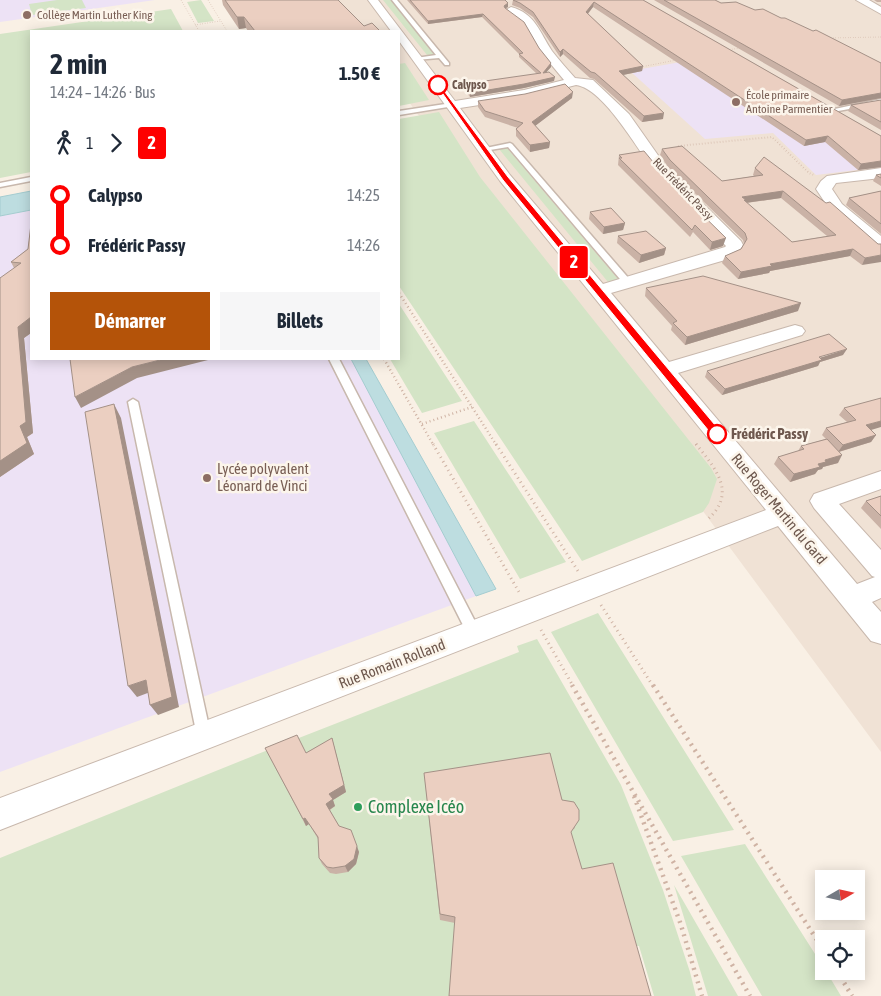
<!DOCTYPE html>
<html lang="fr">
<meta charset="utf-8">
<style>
:root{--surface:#fff;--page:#f6f6f7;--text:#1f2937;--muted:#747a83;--accent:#b45309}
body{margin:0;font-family:"Asap Condensed",sans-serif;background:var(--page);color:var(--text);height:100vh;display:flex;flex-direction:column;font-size:19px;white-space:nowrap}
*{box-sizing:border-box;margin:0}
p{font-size:16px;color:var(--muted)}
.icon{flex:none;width:28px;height:28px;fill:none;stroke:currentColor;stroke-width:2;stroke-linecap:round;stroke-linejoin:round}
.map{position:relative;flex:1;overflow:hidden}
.side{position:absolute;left:30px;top:30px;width:370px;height:330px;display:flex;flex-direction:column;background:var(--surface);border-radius:0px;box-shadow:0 2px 12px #0003}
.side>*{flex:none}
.badge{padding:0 10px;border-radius:4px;font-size:18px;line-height:32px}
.needle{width:32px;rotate:81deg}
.tools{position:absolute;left:815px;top:870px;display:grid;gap:10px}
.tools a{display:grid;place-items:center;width:50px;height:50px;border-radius:0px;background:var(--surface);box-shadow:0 2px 12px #0003;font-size:25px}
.map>.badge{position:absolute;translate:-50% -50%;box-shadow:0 0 0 2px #fff}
.legs{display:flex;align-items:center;gap:8px;height:55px;padding:0 20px;font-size:16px}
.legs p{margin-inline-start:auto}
.overview{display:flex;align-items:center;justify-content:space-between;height:85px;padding:0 20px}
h1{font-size:28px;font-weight:700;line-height:38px}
.button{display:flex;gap:10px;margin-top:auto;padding:10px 20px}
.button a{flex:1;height:58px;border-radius:0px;background:var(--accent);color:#fff;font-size:20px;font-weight:700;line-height:58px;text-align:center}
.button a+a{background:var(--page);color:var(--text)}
ul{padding:0 20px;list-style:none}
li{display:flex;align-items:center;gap:18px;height:50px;font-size:19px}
li i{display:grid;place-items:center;width:8px;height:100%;margin:0 6px;background:currentColor}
li i::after{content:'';width:12px;height:12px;margin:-6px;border:4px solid;border-radius:50%;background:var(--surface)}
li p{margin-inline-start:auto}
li:first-child i{background:linear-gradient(#0000 50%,currentColor 0)}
li:last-child i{background:linear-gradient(currentColor 50%,#0000 0)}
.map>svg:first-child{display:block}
</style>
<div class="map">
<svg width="881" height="996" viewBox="0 0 881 996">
<rect width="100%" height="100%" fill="#f9f0e5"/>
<!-- residential -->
<path fill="#f0e2d5" d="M 336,0 L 881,0 L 881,752 L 660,453 L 399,88 L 399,31 L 358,31 Z"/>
<!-- education -->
<path fill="#ede2f5" d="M 0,0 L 155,0 L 0,22 Z
M 720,55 L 881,145 L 881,167 L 816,175 L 773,133 L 705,139 L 630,71 Z
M 31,210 L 31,359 L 351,359 L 476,596 L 0,772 L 0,216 Z"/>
<!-- green -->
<path fill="#d4e4c6" d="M 57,0 L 82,0 L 86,8 L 32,15 L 29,4 Z
M 201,0 L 214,21 L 198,23 L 187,2 Z
M 383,0 L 391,0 L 436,54 L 427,55 Z
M 171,9 L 183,31 L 31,31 L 31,172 L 0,178 L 0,34 Z
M 405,63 L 429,100 L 399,106 L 399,64 Z
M 439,112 L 480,177 L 711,468 L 717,479 L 709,503 L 703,512 L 582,561 L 399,286 L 399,119 Z
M 507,148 L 618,279 L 608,282 L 499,149 Z
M 399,304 L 462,401 L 422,413 L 390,359 L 399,359 Z
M 474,421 L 566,562 L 520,579 L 434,433 Z
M 598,613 L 734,830 L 673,841 L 551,632 Z
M 537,639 L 621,785 L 663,890 L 690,972 L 696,996 L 654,996 L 639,946 L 629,946 L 642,996 L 0,996 L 0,858 L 253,756 L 519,652 L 517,646 Z
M 745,844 L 824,968 L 824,971 L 826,971 L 841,996 L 762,996 L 681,856 Z
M 674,885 L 738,996 L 708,996 Z"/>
<!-- water -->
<path fill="#bddde0" stroke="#a4ccd0" d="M 31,191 L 31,210 L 0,216 L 0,197 Z
M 351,359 L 366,359 L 496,589 L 476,596 Z"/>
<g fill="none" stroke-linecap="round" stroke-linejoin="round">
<defs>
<path id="lane" d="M 392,0 L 397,0 L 449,63 L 449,65 L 445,65 L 439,58 L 416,60 L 416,58 L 436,55 Z
M 881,99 L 881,103 L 833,112 L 830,110 Z
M 452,103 L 455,105 L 454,106 L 399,115 L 399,111 Z
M 510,143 L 512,144 L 631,281 L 631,285 L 625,285 L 508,147 L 484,151 L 481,149 Z
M 31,177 L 31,181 L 0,187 L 0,183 Z
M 329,359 L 339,359 L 479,629 L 480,633 L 479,637 L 474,639 L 469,637 Z
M 133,399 L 138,402 L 211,736 L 209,741 L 204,743 L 199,741 L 197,736 L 128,402 Z"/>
<path id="street" d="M 368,0 L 378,0 L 455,101 L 524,90 L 564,80 L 540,51 L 525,24 L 506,10 L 511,7 C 535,13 540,33 552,51 C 559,60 567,69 575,78 L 593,80 L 629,114 L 667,168 L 741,241 L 743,245 L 737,255 L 732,258 L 611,293 L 669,362 L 788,327 L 795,325 L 802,327 L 805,331 L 802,335 L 678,373 L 857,584 L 875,577 L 872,576 L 814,508 L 810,501 L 814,494 L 881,471 L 881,489 L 839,504 L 881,550 L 881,598 L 872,602 L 881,612 L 881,644 L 871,641 L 778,526 L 0,830 L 0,798 L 766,510 L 500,181 L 399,41 L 399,31 L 391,31 ZM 576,85 C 605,89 638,152 657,174 C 677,199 703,222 726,246 L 725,247 L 603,284 L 510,175 L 460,108 L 524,98 Z
M 856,0 L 869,0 L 881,7 L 881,14 Z
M 881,168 L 881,178 L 836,183 L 832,189 L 842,204 L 881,236 L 881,250 L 875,249 L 830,210 L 816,189 L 821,181 L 827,176 Z"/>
</defs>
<!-- lane casing -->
<use href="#lane" stroke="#c8b8ad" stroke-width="3"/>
<!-- street casing -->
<use href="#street" stroke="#c8b8ad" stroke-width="2"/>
<!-- path-far4 -->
<path stroke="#cfb3a4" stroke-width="1" stroke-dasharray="0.5 2" stroke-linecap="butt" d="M 181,0 L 199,31
M 208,0 L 227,31
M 195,25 L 220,21
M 828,38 L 881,37
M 727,50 L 740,48
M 641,67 L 676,60"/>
<!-- path-far3 -->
<path stroke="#cfb3a4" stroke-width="2" stroke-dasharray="0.5 2.5" stroke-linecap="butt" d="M 678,146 L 772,137 L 809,173 L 814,175"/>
<!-- path-far2 -->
<path stroke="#cfb3a4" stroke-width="2.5" stroke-dasharray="1 3" stroke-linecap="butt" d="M 399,293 L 497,446
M 384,359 L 434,446
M 422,424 L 472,407
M 696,444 L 697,446"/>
<!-- path-far1 -->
<path stroke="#cfb3a4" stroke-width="3" stroke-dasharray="1 4" stroke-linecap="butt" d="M 433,444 L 519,592
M 496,444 L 578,571
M 696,444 C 716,469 737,493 708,519
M 601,605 L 653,686
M 541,630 L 573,686"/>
<!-- path -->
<path stroke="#cfb3a4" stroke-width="4.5" stroke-dasharray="2 5" stroke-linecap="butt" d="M 572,685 L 750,996
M 653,685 L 824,951
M 634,796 L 681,925 L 702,996
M 837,971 L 852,996"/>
<!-- lane -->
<use href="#lane" fill="#fff" fill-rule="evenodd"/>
<!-- street -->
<use href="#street" fill="#fff" fill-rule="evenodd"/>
</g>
<!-- wall -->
<path fill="#cab2a6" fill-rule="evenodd" d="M 222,0 L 338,0 L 364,26 L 380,31 L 248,31 L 246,28 L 239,29 L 223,5 Z
M 407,0 L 505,0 L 508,7 L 506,8 L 539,48 L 551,67 L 546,72 L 554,81 L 524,88 L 470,97 L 463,88 L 464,84 L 537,74 L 519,57 L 519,54 L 482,17 L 428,24 Z
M 513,0 L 643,0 L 881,136 L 881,167 L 858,170 L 825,142 L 804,146 L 593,7 L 588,14 L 643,66 L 642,71 L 623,75 L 663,119 L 642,122 L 594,79 L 590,78 L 563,54 L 560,57 L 533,17 L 520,8 L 512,5 Z
M 654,0 L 715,0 L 721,3 L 755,10 L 781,18 L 881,63 L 881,98 L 839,106 Z
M 874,0 L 881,0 L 881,2 L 877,2 Z
M 572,98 L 535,126 L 550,142 L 549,148 L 530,152 L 516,136 L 516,129 L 518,128 L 485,117 L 478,107 L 478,101 Z
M 881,100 L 881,130 L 848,111 L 851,105 Z
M 662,149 L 722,181 L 754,176 L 753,175 L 755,168 L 878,244 L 862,265 L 850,256 L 770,271 L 769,273 L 738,279 L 722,263 L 725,256 L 741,249 L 744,244 L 743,240 L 668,167 L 660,155 ZM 781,198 L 827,236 L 792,242 L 746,203 Z
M 619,155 L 723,246 L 710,250 L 693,232 L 690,237 L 618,165 Z
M 881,174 L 881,186 L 873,181 L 876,175 Z
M 881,191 L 881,234 L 846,205 L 849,198 Z
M 590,212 L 625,223 L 623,230 L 603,234 L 589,219 Z
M 31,224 L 31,333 L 24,338 L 33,433 L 27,437 L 34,454 L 0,477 L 14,268 L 11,262 L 28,249 Z
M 618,236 L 666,248 L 664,255 L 639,263 L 617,243 Z
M 646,288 L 798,311 L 685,345 L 671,330 L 672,326 L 645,296 Z
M 843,355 L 820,362 L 818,366 L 722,395 L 705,377 L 707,371 Z
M 844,408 L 876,435 L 871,442 L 839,452 L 838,463 L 823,467 L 822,469 L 818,470 L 815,474 L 790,482 L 774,464 L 778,457 L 798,451 L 801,446 L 826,439 L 822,435 L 826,428 L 847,422 L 839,415 Z
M 881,496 L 881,529 L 861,508 L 866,501 Z
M 332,738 L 346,792 L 333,800 L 335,806 L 330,810 L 339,826 L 359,852 L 356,864 L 348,872 L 336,874 L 330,873 L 322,864 L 319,858 L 318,839 L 309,824 L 306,826 L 265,748 L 306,753 Z
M 424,773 L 562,800 L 575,828 L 455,923 L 440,920 Z"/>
<!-- shaded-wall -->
<path fill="#a49187" d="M 594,2 L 593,7 L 585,17 L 586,12 Z
M 508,3 L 508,7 L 504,9 L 504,6 Z
M 483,14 L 482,17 L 428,24 L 428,21 Z
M 237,17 L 244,17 L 246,28 L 239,29 Z
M 563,49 L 563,54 L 560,57 L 560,52 Z
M 551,63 L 551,67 L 542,77 L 543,73 Z
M 643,66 L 642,71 L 618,76 L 619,71 Z
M 555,77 L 554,81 L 524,88 L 470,97 L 470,93 Z
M 573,92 L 572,98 L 531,129 L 532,122 Z
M 881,93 L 881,98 L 839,106 L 842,100 Z
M 664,113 L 663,119 L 642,122 L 644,116 Z
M 828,136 L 825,142 L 804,146 L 806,140 Z
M 550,142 L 549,148 L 530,152 L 530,145 Z
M 881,161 L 881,167 L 858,170 L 861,164 Z
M 783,191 L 781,198 L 745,203 L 742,197 Z
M 625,223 L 623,230 L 603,234 L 604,227 Z
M 726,238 L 723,246 L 710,250 L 712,242 Z
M 666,248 L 664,255 L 639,263 L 641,255 Z
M 853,249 L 850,256 L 770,271 L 769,273 L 738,279 L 741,272 L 770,264 Z
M 881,255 L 881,262 L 862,265 L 865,258 Z
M 801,303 L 798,311 L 685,345 L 687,337 Z
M 31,317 L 31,333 L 24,338 L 33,433 L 27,437 L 34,454 L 0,477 L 0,461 L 18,327 Z
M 847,349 L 843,355 L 820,362 L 818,366 L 722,395 L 725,389 Z
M 164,359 L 212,359 L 137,378 L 81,408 L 75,397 L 132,367 Z
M 114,404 L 121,418 L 179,707 L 158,715 L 150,705 Z
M 881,421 L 881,427 L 861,433 L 866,425 Z
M 876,435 L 871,442 L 838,452 L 843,445 Z
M 842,455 L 838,463 L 823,467 L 822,469 L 818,470 L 815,474 L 790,482 L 794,474 L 818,464 L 825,460 Z
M 146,680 L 153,691 L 137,697 L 128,686 Z
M 332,738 L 346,792 L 333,800 L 335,806 L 329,810 L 326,804 L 329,794 Z
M 305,818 L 309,824 L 306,826 L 303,819 Z
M 357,846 L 359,852 L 356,864 L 348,872 L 345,866 Z"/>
<!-- building -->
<path fill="#ebcfc1" stroke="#a49187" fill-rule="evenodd" d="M 225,0 L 338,0 L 364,26 L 372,23 L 380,31 L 255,31 L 244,17 L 237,17 Z
M 410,0 L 505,0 L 508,3 L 504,6 L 505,8 L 524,22 L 539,48 L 551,63 L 543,73 L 549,72 L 555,77 L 524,84 L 470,93 L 464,84 L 541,73 L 519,54 L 523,53 L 483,14 L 428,21 Z
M 513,0 L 643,0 L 881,136 L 881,161 L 861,164 L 828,136 L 806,140 L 594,2 L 586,12 L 643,66 L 619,71 L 664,113 L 644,116 L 595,73 L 591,72 L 563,49 L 560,52 L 533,12 L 520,3 Z
M 664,0 L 715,0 L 721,3 L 736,2 L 755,10 L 763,9 L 781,18 L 785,18 L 813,31 L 816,30 L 881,63 L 881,93 L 842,100 Z
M 565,84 L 573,92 L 532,122 L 550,142 L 530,145 L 516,129 L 523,123 L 485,111 L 478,101 L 525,94 Z
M 881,100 L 881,122 L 851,105 Z
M 682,146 L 722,181 L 763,175 L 755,168 L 764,157 L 826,203 L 830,202 L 878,244 L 881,244 L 881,255 L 865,258 L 853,249 L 770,264 L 772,266 L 741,272 L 725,256 L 741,249 L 747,239 L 745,233 L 670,160 L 662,149 ZM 783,191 L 836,235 L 792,242 L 744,200 L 746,200 L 742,197 Z
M 644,151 L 673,186 L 726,238 L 712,242 L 695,225 L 692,230 L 619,158 L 622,158 L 619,155 Z
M 881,174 L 881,178 L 876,175 Z
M 881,191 L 881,224 L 849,198 Z
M 611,208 L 625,223 L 604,227 L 590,212 Z
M 31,224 L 31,317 L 18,327 L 26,422 L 20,426 L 27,443 L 0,461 L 0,278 L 21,263 L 11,262 L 28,249 Z
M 646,231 L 666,248 L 641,255 L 618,236 Z
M 703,276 L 801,303 L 687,337 L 673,323 L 677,321 L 646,288 Z
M 829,334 L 847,349 L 819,357 L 822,360 L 725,389 L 707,371 Z
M 70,359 L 164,359 L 132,367 L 75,397 Z
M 881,398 L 881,421 L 866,425 L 876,435 L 843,445 L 826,428 L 856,420 L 844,408 Z
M 114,404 L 172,697 L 150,705 L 146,680 L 128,686 L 85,412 Z
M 827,439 L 842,455 L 825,460 L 826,462 L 818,464 L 820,467 L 794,474 L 778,457 L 804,449 L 801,446 Z
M 881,496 L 881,516 L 866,501 Z
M 297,735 L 306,753 L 332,738 L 344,785 L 329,794 L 333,799 L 326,804 L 339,826 L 351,830 L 357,846 L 354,859 L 345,866 L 333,868 L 327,867 L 319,858 L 318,837 L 305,818 L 303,819 L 265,748 Z
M 550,753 L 562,800 L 574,802 L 579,810 L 579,820 L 571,832 L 582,869 L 613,863 L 651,996 L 449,996 L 455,917 L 440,914 L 424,773 Z"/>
<!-- line-1 -->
<path fill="#fe0000" stroke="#fff" d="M 436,84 L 439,84 L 508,177 L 720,431 L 720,436 L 713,436 L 503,180 Z"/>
<!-- markers -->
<g fill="#8d6e63" stroke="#fcf5eb" stroke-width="2">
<circle cx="27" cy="15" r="5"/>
<circle cx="736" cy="102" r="5"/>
<circle cx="207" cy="478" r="5"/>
</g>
<g fill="#fff" stroke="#fe0000" stroke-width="2.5">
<circle cx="438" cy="85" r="9"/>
<circle cx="717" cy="434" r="9"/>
</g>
<circle fill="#2e9e5b" stroke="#fcf5eb" stroke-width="2" cx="358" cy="807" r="5"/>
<g text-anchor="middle" stroke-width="5" stroke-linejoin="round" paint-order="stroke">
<!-- far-education labels -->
<g font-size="12" fill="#785e54" stroke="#fcf5eb" text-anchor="start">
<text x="37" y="19">Collège Martin Luther King</text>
<text x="746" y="99">École primaire<tspan x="746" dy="14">Antoine Parmentier</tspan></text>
</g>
<!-- far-stop labels -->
<g font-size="12" font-weight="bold" fill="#6e584e" stroke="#fcf5eb" text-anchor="start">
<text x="452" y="89">Calypso</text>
</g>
<!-- far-street labels -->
<g font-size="12" fill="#6e584e" stroke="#fcf5eb">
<text transform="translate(683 189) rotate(46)" y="4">Rue Frédéric Passy</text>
</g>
<!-- stop labels -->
<g font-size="15" font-weight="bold" fill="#6e584e" stroke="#fcf5eb" text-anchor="start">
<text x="731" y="439">Frédéric Passy</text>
</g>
<!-- education labels -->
<g font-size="15" fill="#785e54" stroke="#fcf5eb" text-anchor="start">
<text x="217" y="474">Lycée polyvalent<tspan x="217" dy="17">Léonard de Vinci</tspan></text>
</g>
<!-- street labels -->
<g font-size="15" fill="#6e584e" stroke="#fcf5eb">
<text transform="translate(779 509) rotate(50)" y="5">Rue Roger Martin du Gard</text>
<text transform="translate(392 664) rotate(-21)" y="5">Rue Romain Rolland</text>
</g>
<!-- near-leisure labels -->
<g font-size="18" fill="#27864d" stroke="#fcf5eb" text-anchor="start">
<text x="368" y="813">Complexe Icéo</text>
</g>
</g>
</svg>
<div class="tools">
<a><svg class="needle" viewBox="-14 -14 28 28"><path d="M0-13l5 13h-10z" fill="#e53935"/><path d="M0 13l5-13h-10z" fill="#747a83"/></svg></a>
<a><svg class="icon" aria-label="locate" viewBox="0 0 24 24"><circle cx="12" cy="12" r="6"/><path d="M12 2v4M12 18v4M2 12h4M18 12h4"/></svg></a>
</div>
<b class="badge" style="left:574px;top:262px;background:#fe0000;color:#fff">2</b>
<section class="side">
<div class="overview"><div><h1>2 min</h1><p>14:24 – 14:26 · Bus</p></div><b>1.50 €</b></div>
<div class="legs"><svg class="icon" aria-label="walk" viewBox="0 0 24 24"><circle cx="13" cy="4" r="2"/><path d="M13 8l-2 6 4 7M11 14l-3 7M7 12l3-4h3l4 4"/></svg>1<svg class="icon" aria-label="forward" viewBox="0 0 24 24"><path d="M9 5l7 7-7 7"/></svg><b class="badge" style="background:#fe0000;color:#fff">2</b></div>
<ul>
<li><i style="color:#fe0000"></i><b>Calypso</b><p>14:25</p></li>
<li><i style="color:#fe0000"></i><b>Frédéric Passy</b><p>14:26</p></li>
</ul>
<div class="button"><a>Démarrer</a><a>Billets</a></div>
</section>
</div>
